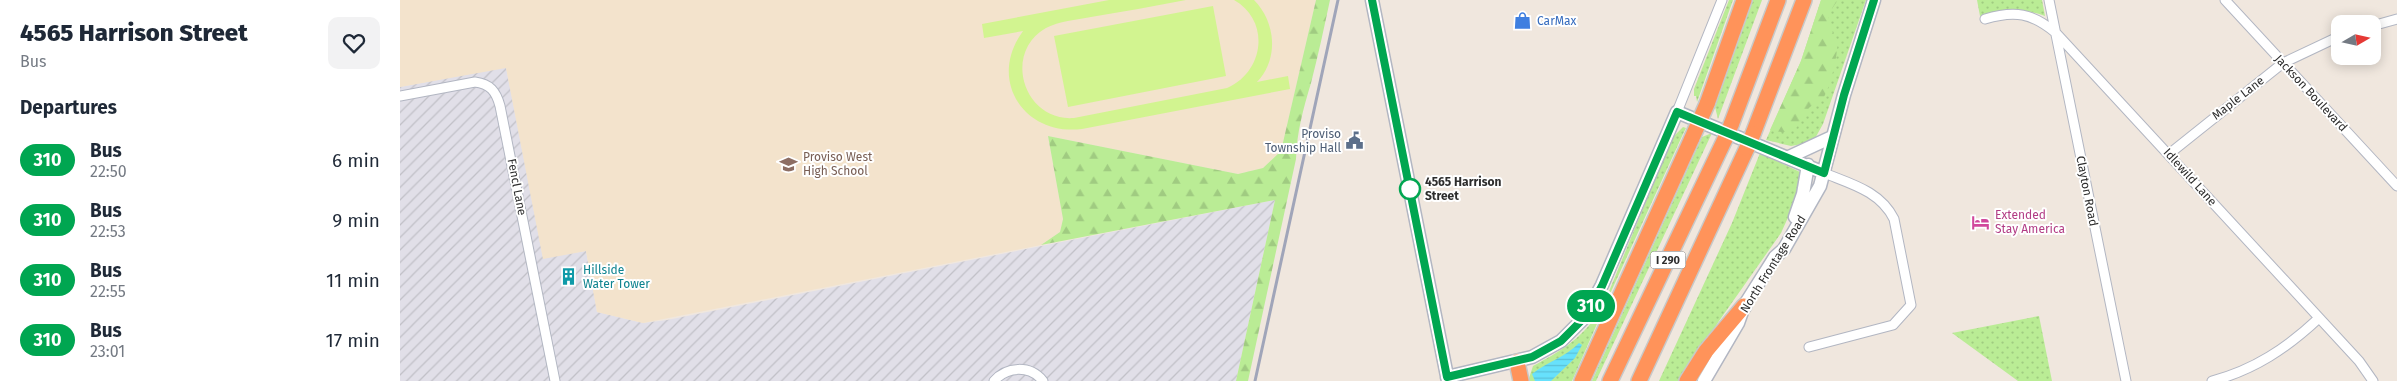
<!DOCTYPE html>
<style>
:root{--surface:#fff;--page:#f2f2f3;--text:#1f2937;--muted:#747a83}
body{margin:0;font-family:"Fira Sans",sans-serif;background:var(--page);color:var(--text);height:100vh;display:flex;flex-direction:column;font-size:19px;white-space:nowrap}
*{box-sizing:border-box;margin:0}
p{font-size:16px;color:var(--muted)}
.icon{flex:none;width:28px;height:28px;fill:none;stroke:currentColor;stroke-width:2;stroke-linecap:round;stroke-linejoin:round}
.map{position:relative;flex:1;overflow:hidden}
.details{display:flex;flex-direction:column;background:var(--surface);width:400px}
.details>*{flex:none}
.badge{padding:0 10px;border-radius:16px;font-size:18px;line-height:32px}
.needle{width:32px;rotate:81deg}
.tools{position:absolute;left:1931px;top:15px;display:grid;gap:10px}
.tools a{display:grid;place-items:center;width:50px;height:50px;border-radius:10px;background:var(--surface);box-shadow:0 2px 12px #0003;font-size:25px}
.map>.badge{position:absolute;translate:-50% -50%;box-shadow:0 0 0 2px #fff}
h2{padding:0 20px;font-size:19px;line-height:45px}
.round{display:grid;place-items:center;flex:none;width:52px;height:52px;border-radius:10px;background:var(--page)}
.headline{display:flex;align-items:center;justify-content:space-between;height:85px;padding:0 20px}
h1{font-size:24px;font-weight:800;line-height:38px}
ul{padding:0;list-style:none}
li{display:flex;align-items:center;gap:15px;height:60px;padding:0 20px}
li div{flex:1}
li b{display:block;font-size:19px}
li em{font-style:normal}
li .badge{min-width:55px;font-weight:700;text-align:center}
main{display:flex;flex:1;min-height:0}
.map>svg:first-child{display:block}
</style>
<main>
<section class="details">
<div class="headline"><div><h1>4565 Harrison Street</h1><p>Bus</p></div><a class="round"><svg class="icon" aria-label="heart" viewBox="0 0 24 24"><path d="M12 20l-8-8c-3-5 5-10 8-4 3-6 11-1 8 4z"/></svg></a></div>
<h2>Departures</h2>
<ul>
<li><span class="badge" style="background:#00a651;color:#fff">310</span><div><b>Bus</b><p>22:50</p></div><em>6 min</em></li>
<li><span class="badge" style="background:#00a651;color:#fff">310</span><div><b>Bus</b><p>22:53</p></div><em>9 min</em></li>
<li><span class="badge" style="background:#00a651;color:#fff">310</span><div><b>Bus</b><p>22:55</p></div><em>11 min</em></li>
<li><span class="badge" style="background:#00a651;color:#fff">310</span><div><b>Bus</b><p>23:01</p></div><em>17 min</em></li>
</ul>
</section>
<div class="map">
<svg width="1997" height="381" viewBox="0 0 1997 381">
<defs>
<pattern id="industrial-furrows" width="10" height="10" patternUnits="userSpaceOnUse" patternTransform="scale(1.25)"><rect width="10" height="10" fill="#e1dfe8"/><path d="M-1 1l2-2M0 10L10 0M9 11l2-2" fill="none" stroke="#c1c0c7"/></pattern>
<pattern id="green-dots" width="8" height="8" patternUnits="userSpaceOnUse" patternTransform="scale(1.25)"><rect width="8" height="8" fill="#baec95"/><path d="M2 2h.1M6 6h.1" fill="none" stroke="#a0cb81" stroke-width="1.8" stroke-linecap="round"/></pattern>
<pattern id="forest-firs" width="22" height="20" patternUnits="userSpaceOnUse" patternTransform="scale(1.25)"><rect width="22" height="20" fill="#baec95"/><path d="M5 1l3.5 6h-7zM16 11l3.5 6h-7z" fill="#a0cb81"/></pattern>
<pattern id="water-rules" width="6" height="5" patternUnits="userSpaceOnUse" patternTransform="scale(1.25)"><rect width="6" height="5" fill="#67e1fc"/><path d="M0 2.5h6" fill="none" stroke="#5ac1d8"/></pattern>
</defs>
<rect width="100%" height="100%" fill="#f0e7de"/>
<!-- industrial -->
<path fill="url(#industrial-furrows)" d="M 106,67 L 143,258 L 186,251 L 197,312 L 243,323 L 267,320 L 875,200 L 836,381 L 0,381 L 0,87 Z"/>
<!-- education -->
<path fill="#f3e3cc" d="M 0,0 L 916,0 L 881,151 L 863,168 L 838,174 L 648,136 L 663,219 L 660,232 L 641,245 L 243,323 L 197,312 L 186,251 L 143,259 L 106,68 L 0,87 Z"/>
<!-- green -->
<path fill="url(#green-dots)" d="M 1329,0 L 1333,0 L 1297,102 L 1296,96 L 1294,96 L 1294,89 Z
M 1353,0 L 1362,0 L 1318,119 L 1315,107 Z
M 1421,0 L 1466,0 L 1423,124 L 1413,142 L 1391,146 L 1366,140 L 1401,61 Z
M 1577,0 L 1642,0 L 1645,16 C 1623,8 1602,9 1580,16 Z
M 1283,127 L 1286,128 L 1283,134 L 1204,307 L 1203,306 L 1272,138 Z
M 1312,133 L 1196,381 L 1192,381 L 1302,137 Z
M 1360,153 L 1400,172 L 1395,202 L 1381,233 L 1319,321 L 1281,381 L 1259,381 L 1332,223 Z
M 1197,315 L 1200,317 L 1172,381 L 1128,381 L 1133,366 C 1159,352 1180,340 1197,315 Z
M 1639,316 L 1652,381 L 1618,381 L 1552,333 Z"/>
<!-- forest -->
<path fill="url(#forest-firs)" d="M 916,0 L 930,0 C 924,28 918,56 911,83 C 903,110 897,131 896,159 L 848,381 L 836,381 L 875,200 L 641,245 L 660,232 L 663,219 L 648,136 L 838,174 L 863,168 L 881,151 Z
M 1421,0 L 1438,0 C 1430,11 1425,18 1432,31 C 1434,34 1437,38 1437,41 C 1439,52 1430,88 1424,97 C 1420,102 1412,104 1408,109 C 1395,128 1399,136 1370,130 L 1401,61 Z"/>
<!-- pitch -->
<path fill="#d2f490" d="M 709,0 L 786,0 C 754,6 722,12 691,17 C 676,20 659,21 646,28 C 602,53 624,122 674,118 L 827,88 C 864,72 871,21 834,0 L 854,0 C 876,22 879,59 857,82 L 888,76 L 890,89 L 682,129 C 624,136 587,80 623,31 L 584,38 L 582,24 Z
M 813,6 L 826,76 L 668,107 L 654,36 Z"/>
<!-- water -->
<path fill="url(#water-rules)" d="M 1179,343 L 1182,345 L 1175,358 L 1151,381 L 1135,381 L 1132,374 C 1147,362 1166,357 1179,343 Z"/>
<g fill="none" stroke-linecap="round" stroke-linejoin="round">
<defs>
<path id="minor" d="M 1649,0 L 1726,381
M 1825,0 L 1997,186
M 1585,19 C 1615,10 1632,13 1656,33 L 1959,361 L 1973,381
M 1972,26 L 1997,19
M 0,96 L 75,82 C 90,84 96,91 100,106 L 155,381
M 1277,112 L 1322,0
M 1769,154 L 1883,63 L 1940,36
M 1409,347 L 1493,325 L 1511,305 L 1494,219 C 1480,191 1451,184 1424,173
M 594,381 C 607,366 630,365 643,381
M 1812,381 C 1854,370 1887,348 1919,318"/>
<path id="secondary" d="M 972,0 L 1048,381
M 1389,157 L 1432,137
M 1395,217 L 1403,194 L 1408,165
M 1047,377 L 1132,357 L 1161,341 L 1184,318 L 1202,285 L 1277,112 L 1424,173
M 1304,381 L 1338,323 L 1344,306 L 1375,257 L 1384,249 L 1420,186 L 1444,95 L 1474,0"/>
<path id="motorway" d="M 1307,104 L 1344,0
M 1331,125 L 1378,0
M 1353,134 L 1404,0
M 1117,362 L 1121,381
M 1182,381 L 1292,138
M 1210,381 L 1325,139
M 1239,381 L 1347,148
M 1287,381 L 1306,351 L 1344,306"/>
</defs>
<!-- minor casing -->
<use href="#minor" stroke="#b2b6c2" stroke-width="11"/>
<!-- secondary casing -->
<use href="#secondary" stroke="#b2b6c2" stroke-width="15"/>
<!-- motorway casing -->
<use href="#motorway" stroke="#c8c8c8" stroke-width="18"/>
<!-- minor -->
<use href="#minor" stroke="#fff" stroke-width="9"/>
<!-- secondary -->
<use href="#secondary" stroke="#fff" stroke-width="12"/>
<!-- motorway -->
<use href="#motorway" stroke="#ff935a" stroke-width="15"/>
<!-- rail -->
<path stroke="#a0a5b9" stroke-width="3" d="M 855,381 L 938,0"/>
<defs>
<path id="motorway-bridge" d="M 1292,138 L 1307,104
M 1325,139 L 1331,125
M 1347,148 L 1353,134"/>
</defs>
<!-- motorway-bridge casing -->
<use href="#motorway-bridge" stroke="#c8c8c8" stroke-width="18" stroke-linecap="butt"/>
<!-- motorway-bridge -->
<use href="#motorway-bridge" stroke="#ff935a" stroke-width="15"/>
</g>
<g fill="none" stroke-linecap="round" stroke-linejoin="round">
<defs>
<path id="line" d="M 972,0 L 1047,377 L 1132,357 L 1161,341 L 1184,318 L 1202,286 L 1277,112 L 1424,173 L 1444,95 L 1474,0"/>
</defs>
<!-- line casing -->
<use href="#line" stroke="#fff" stroke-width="11"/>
<!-- line -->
<use href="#line" stroke="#00a651" stroke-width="8"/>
</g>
<!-- icons -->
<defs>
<symbol id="shop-bare" viewBox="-9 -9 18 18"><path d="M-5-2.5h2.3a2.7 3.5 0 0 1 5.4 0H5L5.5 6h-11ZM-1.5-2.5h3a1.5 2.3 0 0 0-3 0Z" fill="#3f7fe0" stroke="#fff" stroke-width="2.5" paint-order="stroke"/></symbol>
<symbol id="civic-bare" viewBox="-9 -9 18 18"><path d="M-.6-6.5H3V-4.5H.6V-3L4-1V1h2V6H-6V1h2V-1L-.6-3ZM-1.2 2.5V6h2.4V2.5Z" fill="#5c6f8a" stroke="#fff" stroke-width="2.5" paint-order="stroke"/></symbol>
<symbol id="school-bare" viewBox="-9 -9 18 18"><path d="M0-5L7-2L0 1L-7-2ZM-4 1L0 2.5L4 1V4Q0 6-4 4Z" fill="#8d6e63" stroke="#fff" stroke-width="2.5" paint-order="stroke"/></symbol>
<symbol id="hotel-bare" viewBox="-9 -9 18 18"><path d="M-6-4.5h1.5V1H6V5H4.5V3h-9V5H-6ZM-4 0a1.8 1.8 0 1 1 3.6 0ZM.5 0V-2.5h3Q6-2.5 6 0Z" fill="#d1479c" stroke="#fff" stroke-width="2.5" paint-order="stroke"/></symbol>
<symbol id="building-bare" viewBox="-9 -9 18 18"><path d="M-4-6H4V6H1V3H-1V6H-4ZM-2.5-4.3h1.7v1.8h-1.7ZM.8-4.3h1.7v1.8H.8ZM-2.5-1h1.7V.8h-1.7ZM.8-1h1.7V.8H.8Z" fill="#0f9aa8" stroke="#fff" stroke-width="2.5" paint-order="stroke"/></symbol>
</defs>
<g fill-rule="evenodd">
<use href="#shop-bare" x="1110" y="8" width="25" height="25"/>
<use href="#civic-bare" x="942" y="128" width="25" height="25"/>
<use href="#school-bare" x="376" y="152" width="25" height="25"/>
<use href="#hotel-bare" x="1568" y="210" width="25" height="25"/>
<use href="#building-bare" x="156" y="264" width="25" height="25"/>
</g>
<!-- markers -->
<circle fill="#fff" stroke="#00a651" stroke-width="2.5" cx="1010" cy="189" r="10"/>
<g text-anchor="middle" stroke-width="4" stroke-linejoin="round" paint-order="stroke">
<!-- shield labels -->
<rect fill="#fff" stroke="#6c6c6c" stroke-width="1" x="1250.5" y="251.5" width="35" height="17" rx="4"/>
<g font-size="11" font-weight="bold" fill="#2d2d2d">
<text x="1268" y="264">I 290</text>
</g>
<!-- shop labels -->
<g font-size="12" fill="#366cbe" stroke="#fff" text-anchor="start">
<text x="1137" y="25">CarMax</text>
</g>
<!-- street labels -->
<g font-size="12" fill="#2d2d2d" stroke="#fff">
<text transform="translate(1911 93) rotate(47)" y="4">Jackson Boulevard</text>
<text transform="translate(1838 98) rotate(-38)" y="4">Maple Lane</text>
<text transform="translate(1790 177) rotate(48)" y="4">Idlewild Lane</text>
<text transform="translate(117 187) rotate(79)" y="4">Fencl Lane</text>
<text transform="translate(1687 191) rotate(79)" y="4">Clayton Road</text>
<text transform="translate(1373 264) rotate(-58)" y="4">North Frontage Road</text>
</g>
<!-- service labels -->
<g font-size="12" fill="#4e5e75" stroke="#fff" text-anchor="end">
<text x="941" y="138">Proviso<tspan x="941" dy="14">Township Hall</tspan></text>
</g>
<!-- education labels -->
<g font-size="12" fill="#785e54" stroke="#fff" text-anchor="start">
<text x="403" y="161">Proviso West<tspan x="403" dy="14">High School</tspan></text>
</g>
<!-- stop labels -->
<g font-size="12" font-weight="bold" fill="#2d2d2d" stroke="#fff" text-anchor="start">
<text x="1025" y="186">4565 Harrison<tspan x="1025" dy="14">Street</tspan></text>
</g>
<!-- hotel labels -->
<g font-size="12" fill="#b23c85" stroke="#fff" text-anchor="start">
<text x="1595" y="219">Extended<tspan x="1595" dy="14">Stay America</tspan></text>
</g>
<!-- culture labels -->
<g font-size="12" fill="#0d838f" stroke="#fff" text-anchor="start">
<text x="183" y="274">Hillside<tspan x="183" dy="14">Water Tower</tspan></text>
</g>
</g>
</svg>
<div class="tools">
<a><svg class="needle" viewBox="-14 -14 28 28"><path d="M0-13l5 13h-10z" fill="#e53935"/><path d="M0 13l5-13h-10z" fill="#747a83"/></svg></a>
</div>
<b class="badge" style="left:1191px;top:306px;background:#00a651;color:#fff">310</b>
</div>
</main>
